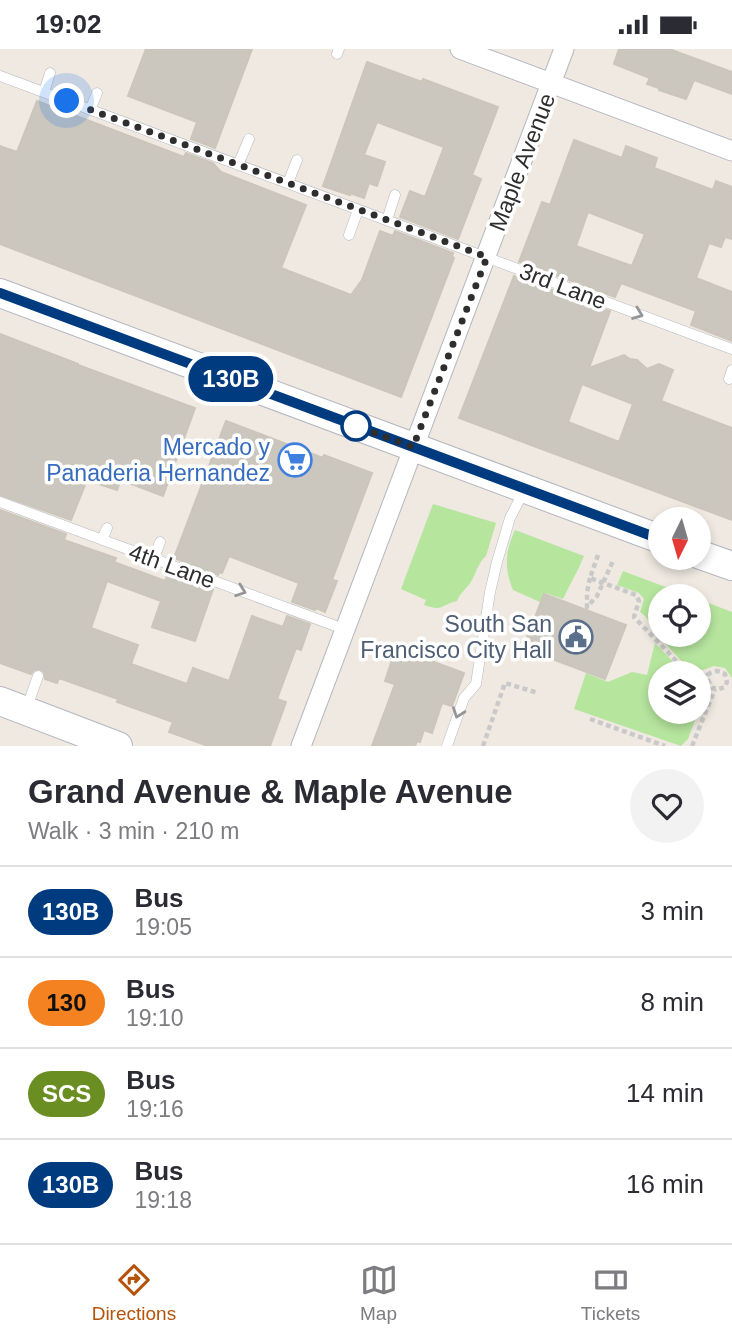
<!DOCTYPE html>
<meta charset="utf-8">
<style>
:root{--surface:#fff;--page:#f2f2f3;--text:#2b2b33;--muted:#7c7c81;--line:#e1e1e2;--accent:#b45309}
body{margin:0;font-family:Helvetica,sans-serif;background:var(--page);color:var(--text);height:100vh;display:flex;flex-direction:column;font-size:26px;white-space:nowrap}
*{box-sizing:border-box;margin:0}
p{font-size:23px;color:var(--muted)}
.icon{flex:none;width:38px;height:38px;fill:none;stroke:currentColor;stroke-width:2;stroke-linecap:round;stroke-linejoin:round}
.map{position:relative;height:697px;overflow:hidden}
.drawer{display:flex;flex-direction:column;background:var(--surface);flex:1}
.drawer>*{flex:none}
.badge{padding:0 14px;border-radius:23px;font-size:24px;line-height:46px}
.needle{width:46px;rotate:185deg}
.fabs{position:absolute;left:648px;top:458px;display:grid;gap:14px}
.fabs a{display:grid;place-items:center;width:63px;height:63px;border-radius:50%;background:var(--surface);box-shadow:0 4px 10px #0003;font-size:35px}
.you{position:absolute;width:35px;height:35px;margin:-18px;border:5px solid #fff;border-radius:50%;background:#1a73e8;box-shadow:0 0 0 10px #1a73e833}
.map>.badge{position:absolute;translate:-50% -50%;box-shadow:0 0 0 4px #fff}
.round{display:grid;place-items:center;flex:none;width:74px;height:74px;border-radius:37px;background:var(--page)}
.summary{display:flex;align-items:center;justify-content:space-between;height:119px;padding:0 28px}
h1{font-size:33px;font-weight:700;line-height:52px}
ul{padding:0;list-style:none}
li{display:flex;align-items:center;gap:21px;height:91px;padding:0 28px;border-top:2px solid var(--line)}
li div{flex:1}
li b{display:block;font-size:26px}
li em{font-style:normal}
li .badge{min-width:77px;font-weight:700;text-align:center}
.status{display:flex;justify-content:space-between;align-items:center;height:49px;padding:0 35px;background:var(--surface);direction:ltr}
.status svg{height:19px;fill:currentColor}
.tab-bar{display:flex;justify-content:space-around;align-items:center;height:98px;border-top:2px solid var(--line);background:var(--surface);font-size:19px;color:var(--muted)}
.tab-bar a{display:grid;justify-items:center;gap:4px}
.tab-bar .on{color:var(--accent)}
.map>svg:first-child{display:block}
</style>
<div class="status"><b>19:02</b><svg viewBox="0 0 49 12"><path d="M0 12V9h3v3zM5 12V6h3v6zM10 12V3h3v9zM15 12V0h3v12zM26 1h20v11H26zM47 4h2v5h-2z"/></svg></div>
<div class="map">
<svg width="732" height="697" viewBox="0 0 732 697">
<rect width="100%" height="100%" fill="#efe9e1"/>
<!-- green -->
<path fill="#b6e59e" d="M 433,455 L 496,474 L 486,507 C 478,514 476,524 471,533 C 466,540 460,544 457,552 C 440,556 444,563 424,556 L 426,551 L 401,540 Z
M 515,481 L 584,507 C 578,522 570,535 563,550 L 545,544 L 540,553 L 513,541 C 504,519 505,503 515,481 Z
M 623,522 L 692,548 L 660,548 L 660,586 L 698,586 L 698,550 L 732,563 L 732,629 L 725,619 L 714,617 L 700,622 L 684,615 L 661,590 L 645,567 L 640,563 L 644,550 L 639,544 L 617,536 Z
M 655,594 L 683,623 L 688,625 L 660,625 L 660,663 L 698,663 L 688,690 L 681,697 L 574,660 L 586,624 L 608,633 L 632,623 L 647,626 Z"/>
<!-- building -->
<path fill="#cbc7bf" stroke="#cbc5ba" stroke-width="2" fill-rule="evenodd" d="M 146,0 L 252,0 L 215,99 L 191,90 L 197,73 L 128,47 Z
M 619,0 L 669,0 L 732,23 L 732,45 L 694,31 L 686,50 L 659,41 L 659,39 L 647,35 L 650,29 L 614,15 Z
M 367,13 L 422,33 L 423,30 L 498,58 L 472,126 L 481,130 L 458,190 L 400,168 L 410,142 L 425,148 L 444,98 L 377,73 L 364,106 L 385,113 L 377,137 L 369,134 L 364,149 L 350,144 L 350,146 L 323,137 Z
M 37,52 L 184,108 L 186,104 L 213,114 L 221,123 L 306,156 L 281,219 L 351,246 L 362,231 L 380,182 L 393,187 L 395,182 L 453,204 L 452,208 L 454,209 L 401,348 L 0,195 L 0,97 L 17,103 Z
M 574,91 L 622,109 L 626,97 L 657,109 L 654,119 L 713,141 L 716,132 L 732,138 L 732,190 L 725,188 L 721,198 L 709,194 L 696,229 L 732,243 L 732,292 L 691,276 L 696,262 L 621,234 L 615,248 L 519,213 L 542,153 L 550,156 ZM 588,163 L 645,185 L 632,217 L 576,197 Z
M 514,227 L 610,262 L 589,319 L 624,306 L 630,310 L 637,311 L 647,320 L 659,315 L 673,321 L 661,352 L 732,379 L 732,471 L 459,369 ZM 582,335 L 633,355 L 619,393 L 568,373 Z
M 0,285 L 78,315 L 78,316 L 195,359 L 163,447 L 121,431 L 117,441 L 87,431 L 71,471 L 0,446 Z
M 226,372 L 323,409 L 324,406 L 372,424 L 332,531 L 337,532 L 325,563 L 316,559 L 315,561 L 292,553 L 299,534 L 229,507 L 222,524 L 219,523 L 218,526 L 174,509 Z
M 0,461 L 66,485 L 64,491 L 116,509 L 114,513 L 165,532 L 169,523 L 213,540 L 195,592 L 152,578 L 161,552 L 107,532 L 91,579 L 138,596 L 131,615 L 187,635 L 193,619 L 229,632 L 252,567 L 283,578 L 287,567 L 310,575 L 301,601 L 296,599 L 277,650 L 286,653 L 270,697 L 208,697 L 169,683 L 173,673 L 117,653 L 118,650 L 59,629 L 57,634 L 45,630 L 44,623 L 40,620 L 34,621 L 31,625 L 0,614 Z
M 544,545 L 626,576 L 605,630 L 523,599 Z
M 396,599 L 464,624 L 452,657 L 442,654 L 432,684 L 424,681 L 420,693 L 417,692 L 415,697 L 372,697 L 395,635 L 385,632 Z"/>
<g fill="none" stroke-linecap="round" stroke-linejoin="round">
<defs>
<path id="lane" d="M 337,5 L 339,0
M 0,27 L 732,300
M 44,43 L 50,24
M 90,61 L 97,44
M 238,116 L 249,90
M 288,134 L 297,111
M 387,171 L 395,146
M 349,186 L 358,161
M 729,330 L 732,321
M 0,453 L 344,580
M 102,491 L 107,479
M 154,510 L 160,493
M 26,661 L 38,627
M 447,697 L 464,649 L 476,635 L 490,543 L 497,513 L 510,469 L 525,440"/>
<path id="street" d="M 460,0 L 732,102
M 301,697 L 564,0"/>
<path id="secondary" d="M 0,244 L 660,490
M 698,505 L 732,517
M 0,652 L 118,697"/>
</defs>
<!-- lane casing -->
<use href="#lane" stroke="#b4b7c1" stroke-width="11"/>
<!-- street casing -->
<use href="#street" stroke="#b4b7c1" stroke-width="21"/>
<!-- secondary casing -->
<use href="#secondary" stroke="#b4b7c1" stroke-width="30"/>
<!-- path -->
<path stroke="#c9c9c9" stroke-width="4.5" stroke-dasharray="5 3.5" stroke-linecap="butt" d="M 598,506 L 590,529 L 636,546 L 639,552 L 634,568 L 680,616 L 690,622 L 706,627 L 712,639 L 719,640 L 725,638 L 727,633 L 725,625 C 718,620 712,622 706,627
M 590,529 L 587,543 L 587,558 L 597,547 L 613,512
M 590,670 L 665,697
M 483,697 L 505,634 L 538,644
M 692,697 L 715,640"/>
<!-- lane -->
<use href="#lane" stroke="#fff" stroke-width="10"/>
<!-- street -->
<use href="#street" stroke="#fff" stroke-width="19"/>
<!-- secondary -->
<use href="#secondary" stroke="#fff" stroke-width="28"/>
</g>
<!-- one-way arrows -->
<defs><path id="oneway-chevron" d="M-2-3.5L2.5 0L-2 3.5" fill="none" stroke-width="1.6" stroke-linecap="round" stroke-linejoin="round" transform="scale(1.75)"/></defs>
<g stroke="#969696">
<use href="#oneway-chevron" transform="translate(638 265) rotate(21)"/>
<use href="#oneway-chevron" transform="translate(241 542) rotate(20)"/>
<use href="#oneway-chevron" transform="translate(458 664) rotate(110)"/>
</g>
<g fill="none" stroke-linecap="round" stroke-linejoin="round">
<defs>
<path id="line" d="M 0,244 L 660,490"/>
</defs>
<!-- line casing -->
<use href="#line" stroke="#fff" stroke-width="16"/>
<!-- line -->
<use href="#line" stroke="#003b80" stroke-width="10"/>
<!-- walk -->
<path stroke="#2e2e2e" stroke-width="7" stroke-dasharray="0 12.6" d="M 67,52 L 487,208 L 413,398 L 356,377"/>
</g>
<!-- icons -->
<defs>
<symbol id="supermarket-ring" viewBox="-11 -11 22 22"><circle r="9.5" fill="#fff" stroke="#3f7fe0" stroke-width="1.5"/><path d="M-6-5.5h2.5l.6 2H6L4.5 2H-2.5L-4.4-4H-6ZM-1.5 3.2a1.3 1.3 0 1 0 .1 0ZM3 3.2a1.3 1.3 0 1 0 .1 0Z" fill="#3f7fe0"/></symbol>
<symbol id="civic-ring" viewBox="-11 -11 22 22"><circle r="9.5" fill="#fff" stroke="#5c6f8a" stroke-width="1.5"/><path d="M-.6-6.5H3V-4.5H.6V-3L4-1V1h2V6H-6V1h2V-1L-.6-3ZM-1.2 2.5V6h2.4V2.5Z" fill="#5c6f8a"/></symbol>
</defs>
<g fill-rule="evenodd">
<use href="#supermarket-ring" x="276" y="392" width="38" height="38"/>
<use href="#civic-ring" x="557" y="569" width="38" height="38"/>
</g>
<!-- markers -->
<circle fill="#fff" stroke="#003b80" stroke-width="3.5" cx="356" cy="377" r="14"/>
<g text-anchor="middle" stroke-width="7" stroke-linejoin="round" paint-order="stroke">
<!-- street labels -->
<g font-size="23" fill="#2e2e2e" stroke="#fff">
<text transform="translate(522 113) rotate(-69)" y="8">Maple Avenue</text>
<text transform="translate(563 237) rotate(21)" y="8">3rd Lane</text>
<text transform="translate(172 517) rotate(20)" y="8">4th Lane</text>
</g>
<!-- shop labels -->
<g font-size="23" fill="#366cbe" stroke="#fff" text-anchor="end">
<text x="270" y="406">Mercado y<tspan x="270" dy="26">Panaderia Hernandez</tspan></text>
</g>
<!-- service labels -->
<g font-size="23" fill="#4e5e75" stroke="#fff" text-anchor="end">
<text x="552" y="583">South San<tspan x="552" dy="26">Francisco City Hall</tspan></text>
</g>
</g>
</svg>
<div class="fabs">
<a><svg class="needle" viewBox="-14 -14 28 28"><path d="M0-13l5 13h-10z" fill="#e53935"/><path d="M0 13l5-13h-10z" fill="#7c7c81"/></svg></a>
<a><svg class="icon" aria-label="locate" viewBox="0 0 24 24"><circle cx="12" cy="12" r="6"/><path d="M12 2v4M12 18v4M2 12h4M18 12h4"/></svg></a>
<a><svg class="icon" aria-label="layers" viewBox="0 0 24 24"><path d="M12 4l9 5-9 5-9-5zM3 14l9 5 9-5"/></svg></a>
</div>
<div class="you" style="left:67px;top:52px"></div>
<b class="badge" style="left:231px;top:330px;background:#003b80;color:#fff">130B</b>
</div>
<section class="drawer">
<div class="summary"><div><h1>Grand Avenue &amp; Maple Avenue</h1><p>Walk · 3 min · 210 m</p></div><a class="round"><svg class="icon" aria-label="heart" viewBox="0 0 24 24"><path d="M12 20l-8-8c-3-5 5-10 8-4 3-6 11-1 8 4z"/></svg></a></div>
<ul>
<li><span class="badge" style="background:#003b80;color:#fff">130B</span><div><b>Bus</b><p>19:05</p></div><em>3 min</em></li>
<li><span class="badge" style="background:#f58220;color:#111">130</span><div><b>Bus</b><p>19:10</p></div><em>8 min</em></li>
<li><span class="badge" style="background:#6b8e23;color:#fff">SCS</span><div><b>Bus</b><p>19:16</p></div><em>14 min</em></li>
<li><span class="badge" style="background:#003b80;color:#fff">130B</span><div><b>Bus</b><p>19:18</p></div><em>16 min</em></li>
</ul>
</section>
<nav class="tab-bar">
<a class="on"><svg class="icon" aria-label="directions" viewBox="0 0 24 24"><path d="M12 3l9 9-9 9-9-9zM9 14v-3h6M13 9l2 2-2 2"/></svg>Directions</a>
<a><svg class="icon" aria-label="map" viewBox="0 0 24 24"><path d="M3 6l6-2 6 2 6-2v14l-6 2-6-2-6 2zM9 4v14M15 6v14"/></svg>Map</a>
<a><svg class="icon" aria-label="tickets" viewBox="0 0 24 24"><path d="M3 7h18v10H3zM15 7v10"/></svg>Tickets</a>
</nav>
